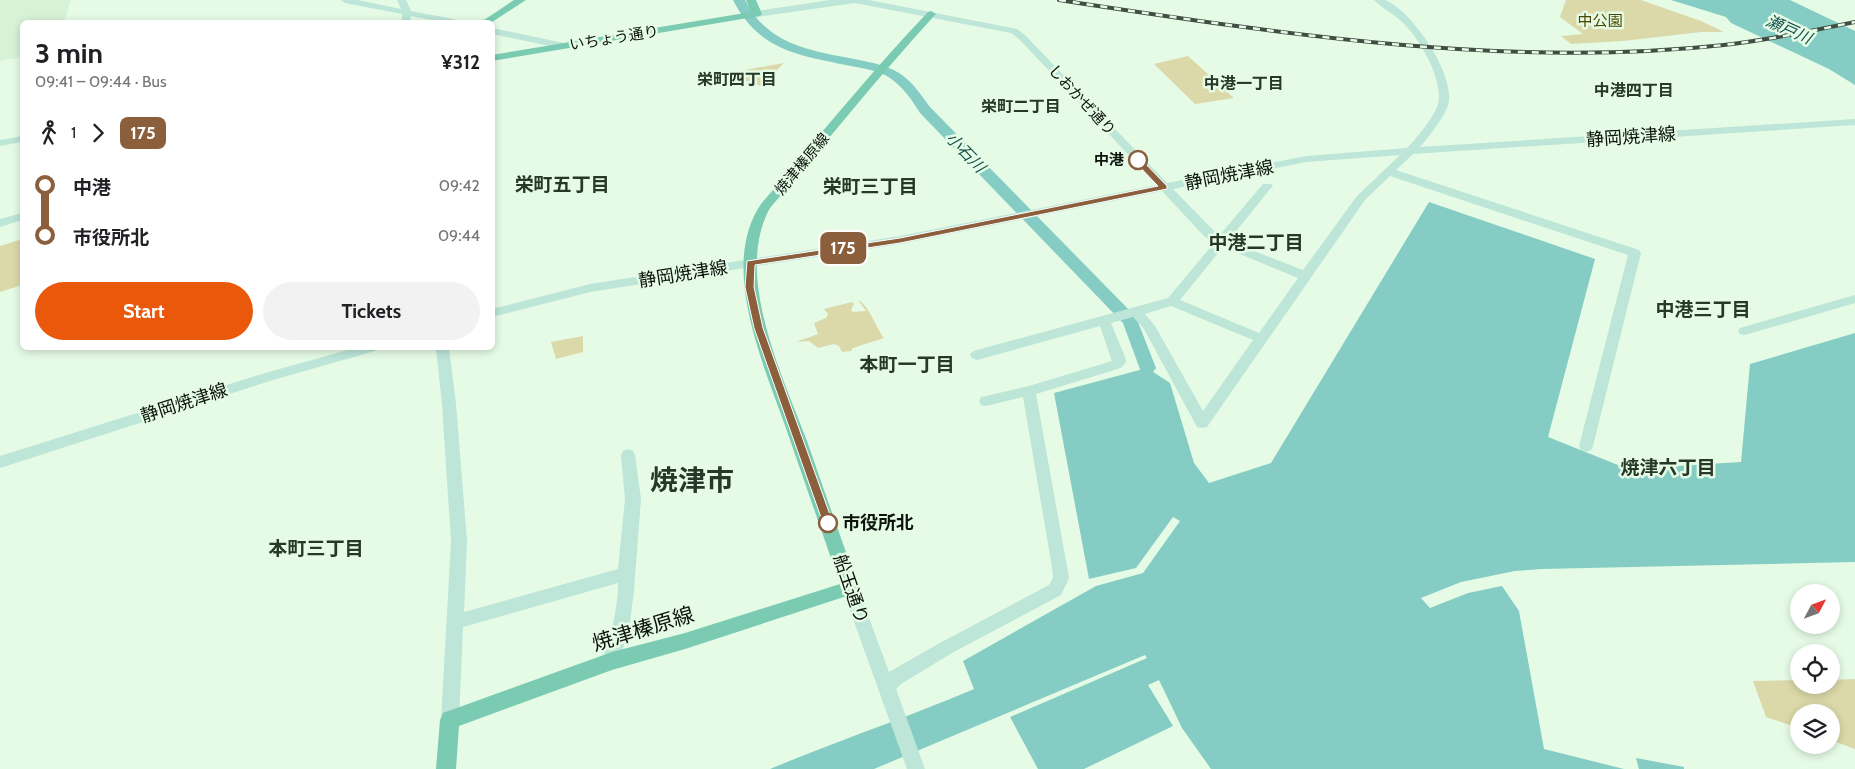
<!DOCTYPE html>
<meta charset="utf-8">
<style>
:root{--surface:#fff;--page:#f2f2f2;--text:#202124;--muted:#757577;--accent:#ea580c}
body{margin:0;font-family:Cabin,"Noto Sans JP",sans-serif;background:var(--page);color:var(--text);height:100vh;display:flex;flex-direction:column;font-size:19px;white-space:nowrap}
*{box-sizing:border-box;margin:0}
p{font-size:16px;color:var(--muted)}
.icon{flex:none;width:28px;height:28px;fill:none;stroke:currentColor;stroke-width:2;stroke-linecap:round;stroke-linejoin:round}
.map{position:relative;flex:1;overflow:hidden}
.panel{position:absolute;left:20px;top:20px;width:475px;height:330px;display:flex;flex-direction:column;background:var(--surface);border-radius:8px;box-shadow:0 2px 8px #0003}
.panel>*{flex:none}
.badge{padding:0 10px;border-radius:8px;font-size:18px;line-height:32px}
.needle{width:32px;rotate:49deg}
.buttons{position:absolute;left:1790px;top:584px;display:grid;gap:10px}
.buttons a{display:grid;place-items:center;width:50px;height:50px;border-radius:50%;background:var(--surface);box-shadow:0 2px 8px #0003;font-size:25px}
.map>.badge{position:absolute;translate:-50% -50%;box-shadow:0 0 0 2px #fff}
.legs{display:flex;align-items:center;gap:8px;height:55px;padding:0 15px;font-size:16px}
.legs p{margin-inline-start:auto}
.summary{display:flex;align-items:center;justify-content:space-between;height:85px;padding:0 15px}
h1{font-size:28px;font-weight:800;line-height:38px}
.cta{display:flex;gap:10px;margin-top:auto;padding:10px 15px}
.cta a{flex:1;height:58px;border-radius:30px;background:var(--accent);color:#fff;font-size:20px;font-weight:800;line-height:58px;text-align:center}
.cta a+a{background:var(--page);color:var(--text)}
ul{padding:0 15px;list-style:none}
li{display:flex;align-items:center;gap:18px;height:50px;font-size:19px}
li i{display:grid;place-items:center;width:8px;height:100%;margin:0 6px;background:currentColor}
li i::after{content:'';width:12px;height:12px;margin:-6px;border:4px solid;border-radius:50%;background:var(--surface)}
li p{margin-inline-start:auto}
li:first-child i{background:linear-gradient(#0000 50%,currentColor 0)}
li:last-child i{background:linear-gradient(currentColor 50%,#0000 0)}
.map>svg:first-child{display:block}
</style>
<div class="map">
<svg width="1855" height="769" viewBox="0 0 1855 769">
<rect width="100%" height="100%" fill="#e5fbe5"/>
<!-- built -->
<path fill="#d6f2d7" d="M 0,0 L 71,0 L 64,22 L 22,22 L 22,57 L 0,61 Z"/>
<!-- green -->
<path fill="#dbd9a9" d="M 1566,0 L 1641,0 L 1701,21 L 1724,32 L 1701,32 L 1623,41 L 1571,44 L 1561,36 L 1583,34 L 1560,17 Z
M 1188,56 L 1234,98 L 1195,104 L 1154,64 Z
M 784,63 L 761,86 L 740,79 L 735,74 L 739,71 Z
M 22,239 L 22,285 L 0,292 L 0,246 Z
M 858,300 C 869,305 876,328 884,338 L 853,348 L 851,351 L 842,352 L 839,346 L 834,344 L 818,348 L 809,341 L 796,342 L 818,334 L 814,323 L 826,318 L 828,314 L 824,309 L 852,302 L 854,304 L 851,310 L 853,312 L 866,311 Z
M 583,336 L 583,352 L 556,359 L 551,342 Z
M 1855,679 L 1855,749 L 1831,740 L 1831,712 L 1799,712 L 1799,728 L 1766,717 L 1753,681 L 1799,680 L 1799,685 L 1831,685 L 1831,680 Z"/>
<!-- water -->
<path fill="#85cdc4" d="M 1671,0 L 1790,0 L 1855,31 L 1855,85 L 1829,69 L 1731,23 L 1726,17 Z
M 1429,202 L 1595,259 L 1548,437 L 1628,469 L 1741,462 L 1750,364 L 1855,333 L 1855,562 L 1542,569 L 1515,571 L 1461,582 L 1421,598 L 1430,608 L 1468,593 L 1502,586 L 1519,611 L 1544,749 L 1624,769 L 1211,769 L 1182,728 L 1159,680 L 1148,685 L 1173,726 L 1084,769 L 1038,769 L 1010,717 L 1147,658 L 1145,655 L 874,769 L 770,769 C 837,741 906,718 974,689 L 963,661 L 1096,586 L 1143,573 L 1180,521 L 1173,517 L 1136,568 L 1089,579 L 1054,393 L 1147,368 L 1170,383 L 1194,463 L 1209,483 L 1271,463 Z
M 1636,758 L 1684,767 L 1684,769 L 1639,769 Z"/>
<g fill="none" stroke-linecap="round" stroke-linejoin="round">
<!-- river -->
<path fill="#85cdc4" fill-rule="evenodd" d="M 733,0 L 745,0 C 768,46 812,51 859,60 C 873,63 886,65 899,73 C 912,81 921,95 930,107 L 1136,317 L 1156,368 L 1153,372 L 1147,374 L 1141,372 L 1123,323 L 920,113 C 912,100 903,87 890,78 C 878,70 865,69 851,66 C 799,55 759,51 733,0 Z"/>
<!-- secondary -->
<path fill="#bde5d8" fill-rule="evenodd" d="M 341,0 L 358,0 L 401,9 L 397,0 L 406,0 L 411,11 L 453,19 L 458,22 L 442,22 L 411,16 L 410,22 L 402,22 L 402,14 L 345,3 Z
M 830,0 L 869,0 L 1017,29 L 1025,35 L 1167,183 L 1306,156 L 1407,148 C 1416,139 1435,116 1438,104 C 1444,81 1420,39 1404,24 C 1395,14 1383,9 1374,0 C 1377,0 1382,0 1385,0 C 1412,10 1457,77 1448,105 C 1445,116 1428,138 1420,147 L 1855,119 L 1855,125 L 1413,154 L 1396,170 L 1639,250 L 1641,253 L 1593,446 L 1591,450 L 1586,452 L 1581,450 L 1579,446 L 1628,255 L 1390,176 L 1365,200 L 1207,427 L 1202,428 L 1197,427 L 1144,329 L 1133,317 L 1111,323 L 1125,357 L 1126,362 L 1121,368 L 1036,394 L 1069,578 L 1061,595 L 952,653 L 901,684 L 896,689 L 925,769 L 907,769 L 842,588 L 844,583 L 850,581 L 856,583 L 889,672 L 940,643 L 1049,585 L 1053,578 L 1052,567 L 1023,397 L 986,406 L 981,405 L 979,401 L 981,397 L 986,396 L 1029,386 L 1112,361 L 1100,326 L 977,360 L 972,358 L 970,355 L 972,352 L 977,350 L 1168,298 L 1214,243 L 1204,236 L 1162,191 L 900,244 L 590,292 L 492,317 L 492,309 L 590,284 L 900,236 L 1157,185 L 1019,39 L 1011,33 L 855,3 L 757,17 L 753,14 L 757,11 ZM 1400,155 L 1357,196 L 1303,270 L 1228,241 L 1271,188 L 1273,186 L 1271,184 L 1263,184 L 1219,236 L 1173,189 L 1306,162 ZM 1223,247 L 1298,278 L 1259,333 L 1180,300 ZM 1171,306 L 1253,340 L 1203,411 L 1155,326 L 1145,314 Z
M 492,28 L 564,43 L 569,46 L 564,49 L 492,34 Z
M 22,136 L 22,142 L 0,146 L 0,140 Z
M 22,213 L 22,220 L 0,227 L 0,219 Z
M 1855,295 L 1855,303 L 1745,335 L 1740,334 L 1738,331 L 1740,328 Z
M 355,348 L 377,348 L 375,351 L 273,380 L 0,468 L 0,456 L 265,373 Z
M 436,348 L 449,348 L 456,404 L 467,541 L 464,612 L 618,569 L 625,499 L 621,455 L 623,451 L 628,449 L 633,451 L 635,455 L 641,499 L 634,590 L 630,623 L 618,667 L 612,669 L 606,667 C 600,653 610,637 613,624 C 616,611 618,596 618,583 L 463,627 L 459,720 L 456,726 L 450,729 L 444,726 L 441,720 L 451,541 L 442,404 Z"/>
<!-- primary -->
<path fill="#7acbb2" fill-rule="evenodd" d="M 514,0 L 526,0 L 492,22 L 481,22 Z
M 746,0 L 756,0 L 762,14 L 760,16 L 492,61 L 492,55 L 751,12 Z
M 931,11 L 936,14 L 934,16 C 877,78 825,144 770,208 C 733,275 783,376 807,441 C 824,490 841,539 859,588 L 856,593 L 685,649 L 612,670 L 459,726 L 456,769 L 436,769 L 440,720 L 443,713 L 612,652 L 685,633 L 840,584 C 823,535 806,486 789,437 C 767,371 717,269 761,204 C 816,140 869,74 928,12 Z"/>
<defs>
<path id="rail" d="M 1059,0 C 1277,33 1503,69 1724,45 C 1768,40 1812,31 1855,22"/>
</defs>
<!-- rail casing -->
<use href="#rail" stroke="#414c42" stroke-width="4"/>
<!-- rail -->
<use href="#rail" stroke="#e5fbe5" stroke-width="2.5" stroke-dasharray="7" stroke-linecap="butt"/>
</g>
<!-- line-1 -->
<path fill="#8b5e3c" stroke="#fff" d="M 1135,158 L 1140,158 L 1167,186 L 1167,189 L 900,243 L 755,265 L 754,287 L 763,328 L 833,523 L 831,526 L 824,526 L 754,328 L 745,287 L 747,261 L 900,238 L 1158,186 L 1135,162 Z"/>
<!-- markers -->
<g fill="#fff" stroke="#8b5e3c" stroke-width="2.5">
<circle cx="1138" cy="160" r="9"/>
<circle cx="828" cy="523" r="9"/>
</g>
<g text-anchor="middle" stroke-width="5" stroke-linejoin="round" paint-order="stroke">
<!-- far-park labels -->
<g font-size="15" fill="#4c4700" stroke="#e5fbe5">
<text x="1600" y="26">中公園</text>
</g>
<!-- far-street labels -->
<g font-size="15" fill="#0b130c" stroke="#e5fbe5">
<text transform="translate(614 38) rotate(-9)" y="5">いちょう通り</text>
<text transform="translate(1082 100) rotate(47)" y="5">しおかぜ通り</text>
<text transform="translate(802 164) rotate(-50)" y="5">焼津榛原線</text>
</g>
<!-- far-stop labels -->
<g font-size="15" font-weight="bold" fill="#0b130c" stroke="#e5fbe5" text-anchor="end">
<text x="1124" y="165">中港</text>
</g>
<!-- far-water labels -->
<g font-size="16" font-style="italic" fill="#12514b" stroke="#e5fbe5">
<text transform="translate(1789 29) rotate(24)" y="6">瀬戸川</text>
<text transform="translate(966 152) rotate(46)" y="6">小石川</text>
</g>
<!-- far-neighbourhood labels -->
<g font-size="16" font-weight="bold" fill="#273828" stroke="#e5fbe5">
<text x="737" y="85">栄町四丁目</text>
<text x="1244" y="89">中港一丁目</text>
<text x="1634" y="96">中港四丁目</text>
<text x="1021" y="112">栄町二丁目</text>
</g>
<!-- street labels -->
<g font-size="18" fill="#0b130c" stroke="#e5fbe5">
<text transform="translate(1631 137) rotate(-4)" y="6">静岡焼津線</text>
<text transform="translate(1229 175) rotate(-11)" y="6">静岡焼津線</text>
<text transform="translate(683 274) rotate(-9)" y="6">静岡焼津線</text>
<text transform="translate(184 403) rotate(-18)" y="6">静岡焼津線</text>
<text transform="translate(851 589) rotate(71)" y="6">船玉通り</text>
</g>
<!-- stop labels -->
<g font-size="18" font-weight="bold" fill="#0b130c" stroke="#e5fbe5" text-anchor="start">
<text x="842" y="529">市役所北</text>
</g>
<!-- neighbourhood labels -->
<g font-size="19" font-weight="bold" fill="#273828" stroke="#e5fbe5">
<text x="562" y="191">栄町五丁目</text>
<text x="870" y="193">栄町三丁目</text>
<text x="1256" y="249">中港二丁目</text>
<text x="1703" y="316">中港三丁目</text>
<text x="907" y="371">本町一丁目</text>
<text x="1668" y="474">焼津六丁目</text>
<text x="316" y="555">本町三丁目</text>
</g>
<!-- near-street labels -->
<g font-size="21" fill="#0b130c" stroke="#e5fbe5">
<text transform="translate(643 629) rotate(-17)" y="7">焼津榛原線</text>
</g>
<!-- town labels -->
<g font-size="28" font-weight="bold" fill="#273828" stroke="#e5fbe5">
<text x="692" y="490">焼津市</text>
</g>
</g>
</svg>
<div class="buttons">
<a><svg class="needle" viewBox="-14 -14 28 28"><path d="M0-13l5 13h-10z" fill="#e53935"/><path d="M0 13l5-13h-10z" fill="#757577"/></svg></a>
<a><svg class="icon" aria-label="locate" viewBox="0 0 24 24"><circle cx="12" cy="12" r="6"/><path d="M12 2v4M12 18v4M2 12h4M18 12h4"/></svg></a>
<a><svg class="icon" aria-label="layers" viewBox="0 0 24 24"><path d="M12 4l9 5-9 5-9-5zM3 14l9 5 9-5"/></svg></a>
</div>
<b class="badge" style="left:843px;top:248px;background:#8b5e3c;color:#fff">175</b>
<section class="panel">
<div class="summary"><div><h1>3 min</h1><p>09:41 – 09:44 · Bus</p></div><b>¥312</b></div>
<div class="legs"><svg class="icon" aria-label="walk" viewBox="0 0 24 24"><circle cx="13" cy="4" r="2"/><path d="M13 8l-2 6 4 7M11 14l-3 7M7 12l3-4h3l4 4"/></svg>1<svg class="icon" aria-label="forward" viewBox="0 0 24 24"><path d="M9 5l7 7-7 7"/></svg><b class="badge" style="background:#8b5e3c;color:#fff">175</b></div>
<ul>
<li><i style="color:#8b5e3c"></i><b>中港</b><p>09:42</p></li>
<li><i style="color:#8b5e3c"></i><b>市役所北</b><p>09:44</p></li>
</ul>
<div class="cta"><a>Start</a><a>Tickets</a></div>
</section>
</div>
